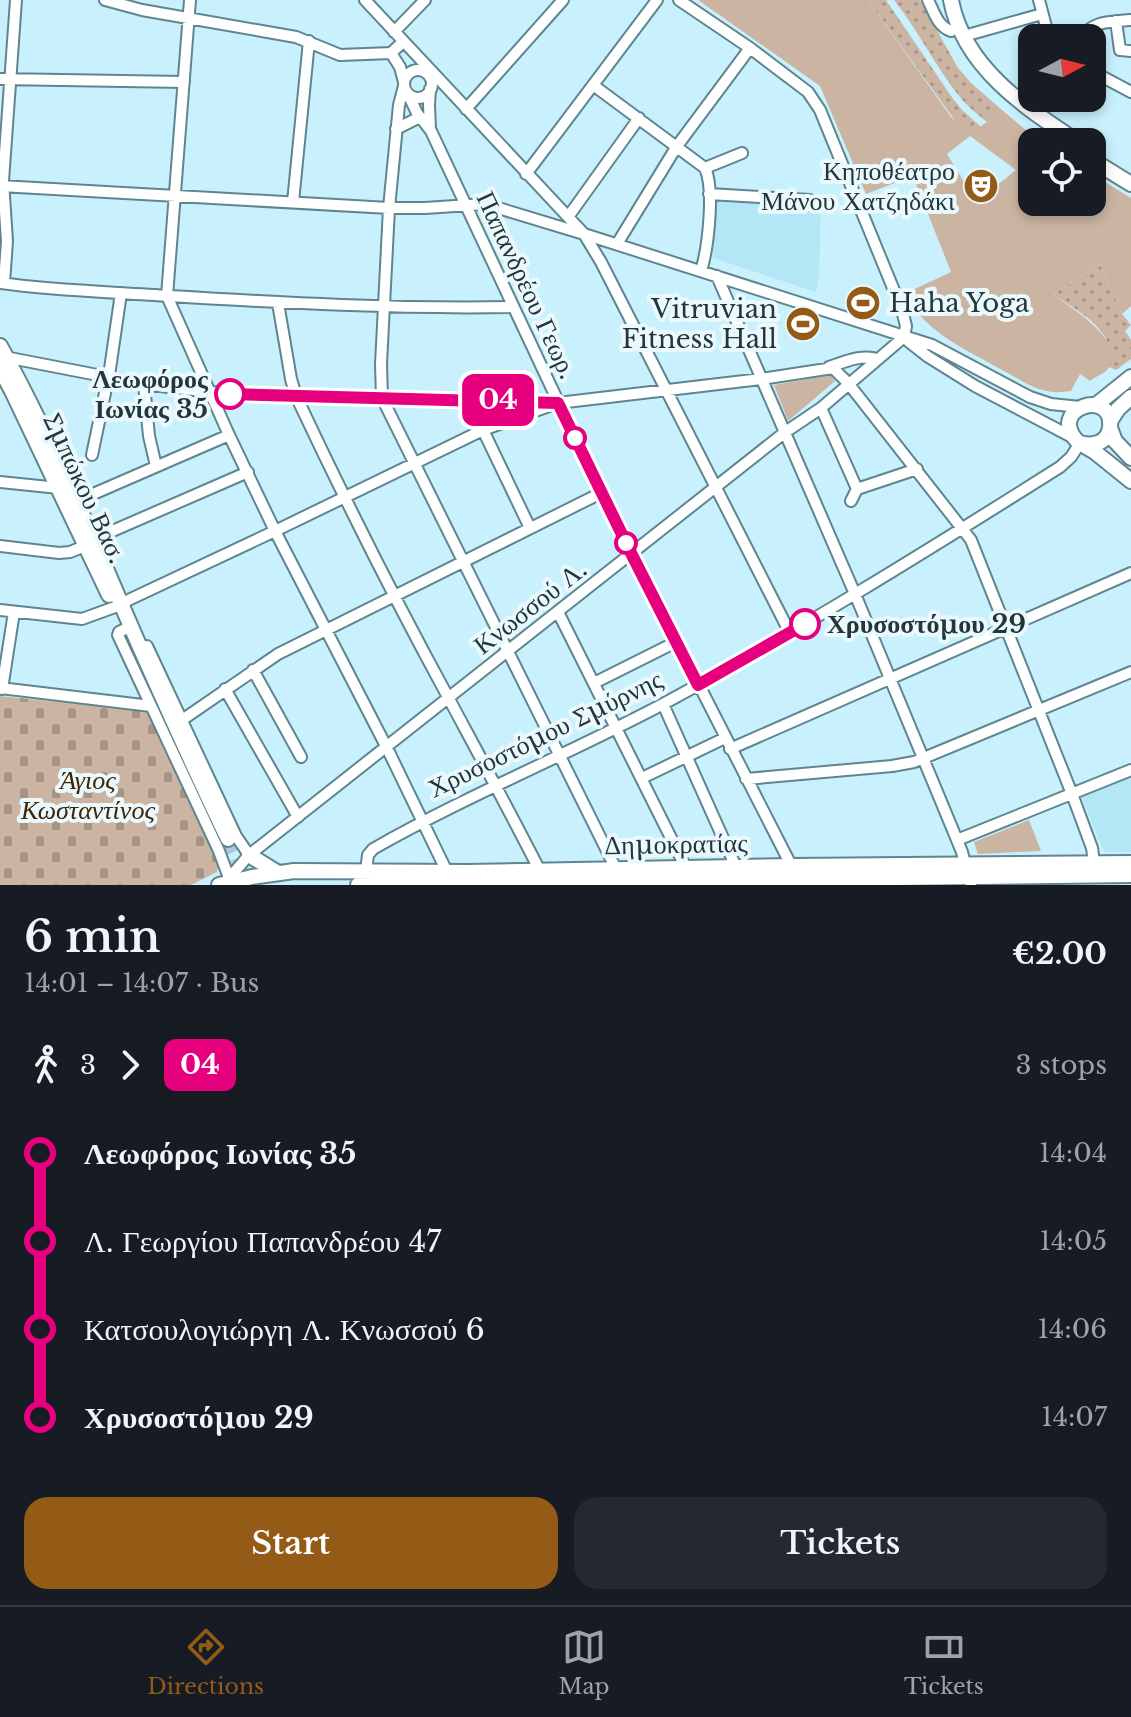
<!DOCTYPE html>
<meta charset="utf-8">
<style>
:root{--surface:#171b24;--page:#242831;--text:#f1f3f6;--muted:#9ea1a6;--line:#363941;--accent:#945b17}
body{margin:0;font-family:"Libre Baskerville",serif;background:var(--page);color:var(--text);height:100vh;display:flex;flex-direction:column;font-size:30px;white-space:nowrap}
*{box-sizing:border-box;margin:0}
p{font-size:26px;color:var(--muted)}
.icon{flex:none;width:44px;height:44px;fill:none;stroke:currentColor;stroke-width:2;stroke-linecap:round;stroke-linejoin:round}
.map{position:relative;height:885px;overflow:hidden}
.details{display:flex;flex-direction:column;background:var(--surface);flex:1}
.details>*{flex:none}
.badge{padding:0 16px;border-radius:12px;font-size:28px;line-height:52px}
.needle{width:52px;rotate:83deg}
.tools{position:absolute;left:1018px;top:24px;display:grid;gap:16px}
.tools a{display:grid;place-items:center;width:88px;height:88px;border-radius:16px;background:var(--surface);box-shadow:0 4px 12px #0003;font-size:40px}
.map>.badge{position:absolute;translate:-50% -50%;box-shadow:0 0 0 4px #fff}
.legs{display:flex;align-items:center;gap:12px;height:88px;padding:0 24px;font-size:26px}
.legs p{margin-inline-start:auto}
.summary{display:flex;align-items:center;justify-content:space-between;height:136px;padding:0 24px}
h1{font-size:44px;font-weight:600;line-height:60px}
.primary-button{display:flex;gap:16px;margin-top:auto;padding:16px 24px}
.primary-button a{flex:1;height:92px;border-radius:24px;background:var(--accent);color:#fff;font-size:32px;font-weight:600;line-height:92px;text-align:center}
.primary-button a+a{background:var(--page);color:var(--text)}
ul{padding:0 24px;list-style:none}
li{display:flex;align-items:center;gap:28px;height:88px;font-size:30px}
li i{display:grid;place-items:center;width:12px;height:100%;margin:0 10px;background:currentColor}
li i::after{content:'';width:20px;height:20px;margin:-10px;border:6px solid;border-radius:50%;background:var(--surface)}
li p{margin-inline-start:auto}
li:first-child i{background:linear-gradient(#0000 50%,currentColor 0)}
li:last-child i{background:linear-gradient(currentColor 50%,#0000 0)}
.tabs{display:flex;justify-content:space-around;align-items:center;height:112px;border-top:2px solid var(--line);background:var(--surface);font-size:22px;color:var(--muted)}
.tabs a{display:grid;justify-items:center;gap:4px}
.tabs .current{color:var(--accent)}
.map>svg:first-child{display:block}
</style>
<div class="map">
<svg width="1131" height="885" viewBox="0 0 1131 885">
<defs>
<pattern id="grass-dots" width="8" height="8" patternUnits="userSpaceOnUse" patternTransform="scale(2)"><rect width="8" height="8" fill="#cbb5a2"/><path d="M2 2h.1M6 6h.1" fill="none" stroke="#a59485" stroke-width="1.8" stroke-linecap="round"/></pattern>
<pattern id="cemetery-stones" width="16" height="16" patternUnits="userSpaceOnUse" patternTransform="scale(2)"><rect width="16" height="16" fill="#cbb5a2"/><path d="M2 7V4a2 2 0 0 1 4 0v3zM10 15v-3a2 2 0 0 1 4 0v3z" fill="#a59485"/></pattern>
</defs>
<rect width="100%" height="100%" fill="#c8f1fd"/>
<!-- built -->
<path fill="#b4e7f5" d="M 715,199 L 821,203 L 819,277 L 816,292 L 713,258 Z
M 1131,776 L 1131,852 L 1104,852 L 1081,795 Z"/>
<!-- grass -->
<path fill="url(#grass-dots)" d="M 868,0 L 886,0 L 951,96 L 962,110 L 987,132 L 970,136 L 956,122 Z
M 894,0 L 920,0 L 958,68 L 971,83 L 1002,110 L 987,122 C 977,114 967,106 959,96 C 935,66 918,30 894,0 Z
M 1100,264 L 1122,314 L 1131,325 L 1125,331 L 1131,340 L 1131,359 L 1116,370 L 1109,367 C 1119,331 1077,311 1053,294 Z"/>
<!-- cemetery -->
<path fill="url(#cemetery-stones)" d="M 0,696 L 147,711 L 219,864 L 217,872 L 191,885 L 0,885 Z"/>
<!-- green -->
<path fill="#cbb5a2" fill-rule="evenodd" d="M 698,0 L 868,0 L 951,117 L 970,135 L 1002,110 L 1040,142 L 1032,142 L 1032,202 L 1092,202 L 1092,174 L 1131,198 L 1131,306 L 1122,314 L 1100,264 L 1053,294 C 1069,307 1131,343 1107,370 C 1103,374 1095,377 1090,381 L 1080,374 L 1071,391 C 1063,392 1055,393 1047,391 C 1031,388 1016,377 1002,370 C 969,351 921,331 906,293 L 951,272 L 913,176 L 866,194 L 820,86 ZM 970,136 L 1016,170 L 976,202 L 947,154 Z
M 831,375 L 835,381 L 788,421 L 774,385 Z
M 1029,820 L 1041,851 L 978,854 L 974,842 Z"/>
<g fill="none" stroke-linecap="round" stroke-linejoin="round">
<!-- major-tunnel -->
<path stroke="#a7cbd6" stroke-width="14" stroke-dasharray="14 7" stroke-linecap="butt" d="M 228,839 L 249,885"/>
<defs>
<path id="minor" d="M 105,0 L 142,10 L 296,37 L 340,55 L 391,53
M 190,0 L 167,296 L 229,435 L 275,531 L 387,748 L 449,876
M 365,0 L 584,234 L 932,345 L 1030,397 L 1051,404 L 1080,407
M 679,0 L 750,48 L 808,92 L 820,110 L 902,310 L 906,326 L 904,337
M 928,0 C 934,12 938,27 951,31
M 1039,0 L 1049,38
M 1116,21 L 1120,50 L 1131,51
M 394,32 L 425,0
M 964,36 L 1042,14
M 1080,38 C 1095,20 1109,22 1131,20
M 403,42 L 391,53 L 400,67 L 404,82
M404 84a14 14 0 1 1 28 0a14 14 0 1 1-28 0Z
M 1101,76 L 1131,92
M 0,79 L 184,82
M 593,85 L 705,168 C 715,190 708,248 701,271
M 404,86 L 399,105 L 389,208 L 381,364 L 382,398 L 618,873
M 430,89 L 429,105 L 430,129
M 408,94 L 417,113 L 431,131 L 601,493 L 793,869
M 466,109 L 563,0
M 1032,111 L 1041,98
M 396,129 L 420,117
M 705,168 L 742,153
M 526,174 L 657,0
M 0,186 L 389,208 L 425,208 L 485,204 L 584,234 L 601,262 L 790,633
M 709,194 L 810,200
M 293,202 L 309,41
M 568,217 L 639,118
M 617,244 L 677,146 L 750,48
M 717,276 L 855,594 L 962,852 L 971,885
M 0,283 C 56,291 114,292 170,296 C 286,303 397,309 512,307
M 4,283 L 7,241 L 3,181 L 16,0
M 278,303 L 291,379 L 296,396 C 344,498 394,598 448,697 C 479,755 510,812 540,871
M 908,341 L 927,356 L 975,386 L 1074,438
M 5,357 L 144,384 L 210,392 L 558,403 L 761,379 L 833,368 L 848,383 L 971,540 L 1072,794 L 1092,848 L 1095,870
M 829,367 C 844,362 862,354 877,359
M 144,384 L 149,436 L 156,466
M 821,408 L 857,489 L 917,469
M 483,430 L 530,528
M 92,455 L 110,369 L 121,293
M 0,482 L 59,488
M 77,501 L 229,435
M 851,501 L 857,489
M 94,539 L 248,472
M 0,546 L 59,553 L 70,552 L 85,546
M 125,608 L 122,603 L 275,531 L 483,430 L 552,405
M 0,610 L 82,619 L 115,607
M 558,612 L 686,868
M 125,629 L 119,632 L 118,635 L 219,851 L 229,878
M 147,646 L 236,836 L 249,855
M 253,670 L 301,757
M 594,683 L 676,642
M 0,688 L 151,706
M 2,689 L 14,612
M 225,689 L 298,817
M 663,704 L 736,867
M 182,720 L 278,654 L 601,493
M 730,749 L 1131,573
M 642,778 L 725,738
M 746,779 L 892,766 L 914,762 L 1131,672
M 957,840 L 1131,770
M 366,871 L 368,855 L 373,849 C 468,795 569,754 665,703 C 800,630 930,549 1060,467 L 1071,457 L 1080,443
M 224,884 L 249,855 L 784,433 L 821,408 L 904,337"/>
<path id="major" d="M 951,0 C 963,66 1025,108 1078,142
M 1092,160 L 1131,184
M 0,346 C 53,442 95,544 139,645 C 168,710 197,775 228,839
M 0,368 L 12,391 L 109,595
M 1096,405 L 1131,377
M 1110,421 L 1118,409 L 1131,397
M 1110,428 L 1115,441 L 1131,458
M 1080,443 C 1093,447 1108,443 1110,427 C 1114,387 1045,408 1078,442 L 1095,452 L 1131,481
M 249,855 L 278,873
M 219,885 L 252,877 L 294,871 L 468,872 L 791,866 L 1131,863
M 358,885 L 1131,875"/>
</defs>
<!-- minor casing -->
<use href="#minor" stroke="#5f858f" stroke-width="14"/>
<!-- major casing -->
<use href="#major" stroke="#5f858f" stroke-width="18"/>
<!-- minor -->
<use href="#minor" stroke="#fff" stroke-width="10"/>
<!-- major -->
<use href="#major" stroke="#fff" stroke-width="14"/>
</g>
<g fill="none" stroke-linecap="round" stroke-linejoin="round">
<defs>
<path id="line-1" d="M 230,394 L 558,403 L 632,555 L 698,685 L 805,624"/>
</defs>
<!-- line-1 casing -->
<use href="#line-1" stroke="#fff" stroke-width="18"/>
<!-- line-1 -->
<use href="#line-1" stroke="#e6007e" stroke-width="12"/>
</g>
<!-- icons -->
<defs>
<symbol id="theatre-disc" viewBox="-11 -11 22 22"><circle r="9.5" fill="#945b17" stroke="#e9f9fe"/><path d="M-5-5.5Q0-4 5-5.5V0Q5 5 0 6Q-5 5-5 0ZM-3.3-2.5H-1v1.5H-3.3ZM1-2.5H3.3v1.5H1ZM-2.8 1Q0 5.5 2.8 1Z" fill="#fff"/></symbol>
<symbol id="stadium-disc" viewBox="-11 -11 22 22"><circle r="9.5" fill="#945b17" stroke="#e9f9fe"/><path d="M0-5a6.5 5 0 1 0 0 10a6.5 5 0 1 0 0-10ZM-3.5-1.8h7v3.6h-7Z" fill="#fff"/></symbol>
</defs>
<g fill-rule="evenodd">
<use href="#theatre-disc" x="961" y="166" width="40" height="40"/>
<use href="#stadium-disc" x="843" y="283" width="40" height="40"/>
<use href="#stadium-disc" x="783" y="304" width="40" height="40"/>
</g>
<!-- markers -->
<g fill="#fff" stroke="#e6007e" stroke-width="4">
<circle cx="230" cy="394" r="14"/>
<circle cx="575" cy="438" r="10"/>
<circle cx="626" cy="543" r="10"/>
<circle cx="805" cy="624" r="14"/>
</g>
<g text-anchor="middle" stroke-width="8" stroke-linejoin="round" paint-order="stroke">
<!-- poi labels -->
<g font-size="26" fill="#253539" stroke="#e9f9fe" text-anchor="end">
<text x="955" y="180">Κηποθέατρο<tspan x="955" dy="30">Μάνου Χατζηδάκι</tspan></text>
<text x="889" y="312" text-anchor="start">Haha Yoga</text>
<text x="777" y="318">Vitruvian<tspan x="777" dy="30">Fitness Hall</tspan></text>
</g>
<!-- street labels -->
<g font-size="26" fill="#253539" stroke="#e9f9fe">
<text transform="translate(527 285) rotate(65)" y="9">Παπανδρέου Γεωρ.</text>
<text transform="translate(85 488) rotate(65)" y="9">Σμπώκου Βασ.</text>
<text transform="translate(530 607) rotate(-38)" y="9">Κνωσσού Λ.</text>
<text transform="translate(545 734) rotate(-26)" y="9">Χρυσοστόμου Σμύρνης</text>
<text transform="translate(676 844) rotate(-1)" y="9">Δημοκρατίας</text>
</g>
<!-- stop labels -->
<g font-size="26" font-weight="bold" fill="#253539" stroke="#e9f9fe" text-anchor="end">
<text x="208" y="388">Λεωφόρος<tspan x="208" dy="30">Ιωνίας 35</tspan></text>
<text x="827" y="633" text-anchor="start">Χρυσοστόμου 29</text>
</g>
<!-- park labels -->
<g font-size="26" font-style="italic" fill="#402404" stroke="#e9f9fe">
<text x="88" y="789">Άγιος<tspan x="88" dy="30">Κωσταντίνος</tspan></text>
</g>
</g>
</svg>
<div class="tools">
<a><svg class="needle" viewBox="-14 -14 28 28"><path d="M0-13l5 13h-10z" fill="#e53935"/><path d="M0 13l5-13h-10z" fill="#9ea1a6"/></svg></a>
<a><svg class="icon" aria-label="locate" viewBox="0 0 24 24"><circle cx="12" cy="12" r="6"/><path d="M12 2v4M12 18v4M2 12h4M18 12h4"/></svg></a>
</div>
<b class="badge" style="left:498px;top:400px;background:#e6007e;color:#fff">04</b>
</div>
<section class="details">
<div class="summary"><div><h1>6 min</h1><p>14:01 – 14:07 · Bus</p></div><b>€2.00</b></div>
<div class="legs"><svg class="icon" aria-label="walk" viewBox="0 0 24 24"><circle cx="13" cy="4" r="2"/><path d="M13 8l-2 6 4 7M11 14l-3 7M7 12l3-4h3l4 4"/></svg>3<svg class="icon" aria-label="forward" viewBox="0 0 24 24"><path d="M9 5l7 7-7 7"/></svg><b class="badge" style="background:#e6007e;color:#fff">04</b><p>3 stops</p></div>
<ul>
<li><i style="color:#e6007e"></i><b>Λεωφόρος Ιωνίας 35</b><p>14:04</p></li>
<li><i style="color:#e6007e"></i><span>Λ. Γεωργίου Παπανδρέου 47</span><p>14:05</p></li>
<li><i style="color:#e6007e"></i><span>Κατσουλογιώργη Λ. Κνωσσού 6</span><p>14:06</p></li>
<li><i style="color:#e6007e"></i><b>Χρυσοστόμου 29</b><p>14:07</p></li>
</ul>
<div class="primary-button"><a>Start</a><a>Tickets</a></div>
</section>
<nav class="tabs">
<a class="current"><svg class="icon" aria-label="directions" viewBox="0 0 24 24"><path d="M12 3l9 9-9 9-9-9zM9 14v-3h6M13 9l2 2-2 2"/></svg>Directions</a>
<a><svg class="icon" aria-label="map" viewBox="0 0 24 24"><path d="M3 6l6-2 6 2 6-2v14l-6 2-6-2-6 2zM9 4v14M15 6v14"/></svg>Map</a>
<a><svg class="icon" aria-label="tickets" viewBox="0 0 24 24"><path d="M3 7h18v10H3zM15 7v10"/></svg>Tickets</a>
</nav>
